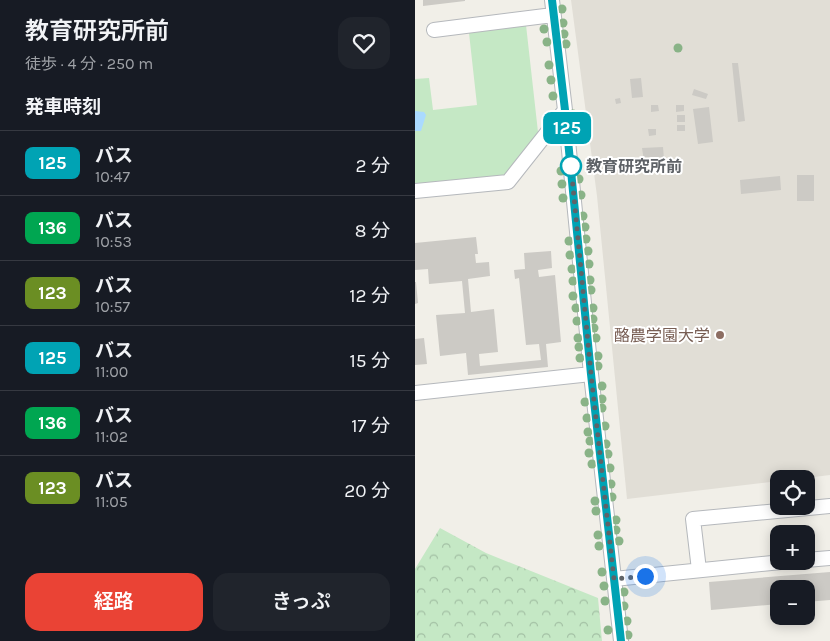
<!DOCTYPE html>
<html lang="ja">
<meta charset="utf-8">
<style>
:root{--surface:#171b24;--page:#20242c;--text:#f1f3f6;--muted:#9ea1a6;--line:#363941;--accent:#ea4335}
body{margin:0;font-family:Karla,"Noto Sans JP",sans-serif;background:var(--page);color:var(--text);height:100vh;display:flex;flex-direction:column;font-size:19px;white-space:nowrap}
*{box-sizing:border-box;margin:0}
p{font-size:16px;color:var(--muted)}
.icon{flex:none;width:28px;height:28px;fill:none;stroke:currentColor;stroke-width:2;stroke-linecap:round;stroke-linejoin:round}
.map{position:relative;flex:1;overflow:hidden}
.details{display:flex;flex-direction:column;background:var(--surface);width:415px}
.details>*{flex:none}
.badge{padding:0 10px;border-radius:8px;font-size:18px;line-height:32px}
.controls{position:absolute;left:355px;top:470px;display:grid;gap:10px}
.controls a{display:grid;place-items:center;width:45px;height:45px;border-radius:10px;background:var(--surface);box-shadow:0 2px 12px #0003;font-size:25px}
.you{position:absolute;width:25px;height:25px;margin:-12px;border:4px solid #fff;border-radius:50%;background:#1a73e8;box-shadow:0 0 0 8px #1a73e833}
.map>.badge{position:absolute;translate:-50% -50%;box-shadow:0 0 0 2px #fff}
h2{padding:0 25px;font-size:19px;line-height:45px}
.round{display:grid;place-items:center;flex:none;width:52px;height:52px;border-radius:15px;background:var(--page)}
.overview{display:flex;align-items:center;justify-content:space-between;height:85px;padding:0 25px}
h1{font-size:24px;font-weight:600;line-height:38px}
.primary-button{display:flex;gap:10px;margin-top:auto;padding:10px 25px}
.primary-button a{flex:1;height:58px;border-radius:15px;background:var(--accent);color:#fff;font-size:20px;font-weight:600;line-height:58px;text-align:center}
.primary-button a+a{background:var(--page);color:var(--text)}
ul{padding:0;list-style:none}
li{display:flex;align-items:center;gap:15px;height:65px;padding:0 25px;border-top:1px solid var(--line)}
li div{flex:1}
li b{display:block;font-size:19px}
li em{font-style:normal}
li .badge{min-width:55px;font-weight:700;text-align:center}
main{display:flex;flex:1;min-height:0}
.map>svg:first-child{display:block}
</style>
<main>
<section class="details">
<div class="overview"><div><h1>教育研究所前</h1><p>徒歩 · 4 分 · 250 m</p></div><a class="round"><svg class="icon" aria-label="heart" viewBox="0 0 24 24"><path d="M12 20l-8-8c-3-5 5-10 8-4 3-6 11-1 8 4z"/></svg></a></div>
<h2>発車時刻</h2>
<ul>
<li><span class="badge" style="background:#00a3b4;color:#fff">125</span><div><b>バス</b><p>10:47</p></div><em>2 分</em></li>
<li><span class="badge" style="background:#00a651;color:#fff">136</span><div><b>バス</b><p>10:53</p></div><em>8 分</em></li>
<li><span class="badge" style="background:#6b8e23;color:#fff">123</span><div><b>バス</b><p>10:57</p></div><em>12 分</em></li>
<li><span class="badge" style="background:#00a3b4;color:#fff">125</span><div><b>バス</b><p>11:00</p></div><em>15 分</em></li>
<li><span class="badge" style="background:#00a651;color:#fff">136</span><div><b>バス</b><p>11:02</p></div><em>17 分</em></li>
<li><span class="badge" style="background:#6b8e23;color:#fff">123</span><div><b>バス</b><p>11:05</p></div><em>20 分</em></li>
</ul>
<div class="primary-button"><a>経路</a><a>きっぷ</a></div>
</section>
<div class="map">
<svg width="415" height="641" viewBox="0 0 415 641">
<defs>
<pattern id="forest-crowns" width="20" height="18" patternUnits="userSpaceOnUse" patternTransform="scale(1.25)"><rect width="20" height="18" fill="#c5e8c5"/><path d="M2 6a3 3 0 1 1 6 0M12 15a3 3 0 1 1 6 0" fill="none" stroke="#a3c0a4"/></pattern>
</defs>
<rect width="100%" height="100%" fill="#f1efe8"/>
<!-- education -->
<path fill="#e1ded6" d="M 156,0 L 415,0 L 415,475 L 383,479 L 364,479 L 364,481 L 212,499 L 182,196 Z"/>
<!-- forest -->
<path fill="url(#forest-crowns)" d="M 25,528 L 71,553 L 183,598 L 187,641 L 0,641 L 0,569 Z"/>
<!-- park -->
<path fill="#c5e8c5" d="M 111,25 L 123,132 L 119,141 L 91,174 L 82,177 L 0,185 L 0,79 L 14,78 L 18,110 L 62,105 L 54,33 Z"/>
<!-- water -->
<path fill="#aadaff" d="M 0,111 L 9,112 L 11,115 L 6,131 L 0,131 Z"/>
<!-- building -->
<path fill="#cccac5" d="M 8,0 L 50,0 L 50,1 L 8,6 Z
M 317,63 L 323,63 L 330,121 L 323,122 Z
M 226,78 L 228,97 L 217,98 L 215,79 Z
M 279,89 L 293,94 L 291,99 L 277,95 Z
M 205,98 L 206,103 L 201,104 L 200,99 Z
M 236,105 L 243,105 L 244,111 L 236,112 Z
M 261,105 L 269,105 L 269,111 L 261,112 Z
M 294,107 L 298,142 L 283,144 L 278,109 Z
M 262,115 L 270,115 L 270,122 L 262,122 Z
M 262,125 L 270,125 L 270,131 L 262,131 Z
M 233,129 L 241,129 L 241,135 L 234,136 Z
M 248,147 L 249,159 L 229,161 L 227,148 Z
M 382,175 L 399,175 L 399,201 L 382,201 Z
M 365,176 L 366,190 L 326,194 L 325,180 Z
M 61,237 L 63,254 L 60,254 L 61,263 L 74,262 L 75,276 L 53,279 L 56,312 L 79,309 L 83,352 L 64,354 L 65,366 L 126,360 L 124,344 L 111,345 L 104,278 L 100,279 L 99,270 L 110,269 L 109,253 L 136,251 L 137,268 L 123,270 L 124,277 L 140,275 L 146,342 L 131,344 L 133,367 L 53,375 L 51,353 L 25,356 L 21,315 L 50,313 L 47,281 L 14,284 L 13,269 L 0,270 L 0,243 Z
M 0,282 L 1,282 L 3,303 L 0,304 Z
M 9,338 L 12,364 L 0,365 L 0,339 Z
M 415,572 L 415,600 L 391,602 L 391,589 L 364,589 L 364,604 L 296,610 L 294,582 Z"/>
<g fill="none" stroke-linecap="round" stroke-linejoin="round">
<defs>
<path id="minor" d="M 137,0 L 150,110 L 176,374 L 206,641
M 19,30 L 138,15
M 0,191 L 93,182 L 150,110
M 0,393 L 176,374
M 391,560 L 415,558
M 284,570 L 278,519 L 415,506
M 199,579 L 376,561"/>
</defs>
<!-- minor casing -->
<use href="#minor" stroke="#b5b8bc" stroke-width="16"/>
<!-- minor -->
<use href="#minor" stroke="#fff" stroke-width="14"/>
</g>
<!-- trees -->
<g fill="#89b387">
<circle cx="147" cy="9" r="4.5"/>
<circle cx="148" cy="23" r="4.5"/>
<circle cx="129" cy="29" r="4.5"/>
<circle cx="149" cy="34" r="4.5"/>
<circle cx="132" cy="42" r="4.5"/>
<circle cx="151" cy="44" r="4.5"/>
<circle cx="263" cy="48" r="4.5"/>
<circle cx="134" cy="65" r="4.5"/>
<circle cx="136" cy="80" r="4.5"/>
<circle cx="138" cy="96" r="4.5"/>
<circle cx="158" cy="114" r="4.5"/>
<circle cx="159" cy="126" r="4.5"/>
<circle cx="160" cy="138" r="4.5"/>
<circle cx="146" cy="171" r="4.5"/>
<circle cx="164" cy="179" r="4.5"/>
<circle cx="147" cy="184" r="4.5"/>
<circle cx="166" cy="195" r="4.5"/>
<circle cx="148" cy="198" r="4.5"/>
<circle cx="168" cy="216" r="4.5"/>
<circle cx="170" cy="227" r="4.5"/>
<circle cx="171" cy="239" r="4.5"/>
<circle cx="154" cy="241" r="4.5"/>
<circle cx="173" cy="251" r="4.5"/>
<circle cx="155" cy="255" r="4.5"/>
<circle cx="174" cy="264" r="4.5"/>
<circle cx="157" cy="269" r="4.5"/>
<circle cx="175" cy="280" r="4.5"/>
<circle cx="158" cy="281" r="4.5"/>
<circle cx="176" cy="290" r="4.5"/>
<circle cx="158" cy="296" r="4.5"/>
<circle cx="161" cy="308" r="4.5"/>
<circle cx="178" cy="308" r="4.5"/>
<circle cx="178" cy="319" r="4.5"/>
<circle cx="162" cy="321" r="4.5"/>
<circle cx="179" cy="328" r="4.5"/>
<circle cx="163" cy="338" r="4.5"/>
<circle cx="181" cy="338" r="4.5"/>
<circle cx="164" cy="347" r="4.5"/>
<circle cx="183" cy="356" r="4.5"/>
<circle cx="165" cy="358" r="4.5"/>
<circle cx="183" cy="366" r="4.5"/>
<circle cx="187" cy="386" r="4.5"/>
<circle cx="187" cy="399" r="4.5"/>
<circle cx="170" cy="402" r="4.5"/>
<circle cx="187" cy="408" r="4.5"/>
<circle cx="172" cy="418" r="4.5"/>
<circle cx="190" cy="426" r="4.5"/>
<circle cx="173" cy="432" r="4.5"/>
<circle cx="175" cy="441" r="4.5"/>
<circle cx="191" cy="444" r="4.5"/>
<circle cx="174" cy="453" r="4.5"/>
<circle cx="193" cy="454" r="4.5"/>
<circle cx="177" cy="464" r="4.5"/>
<circle cx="195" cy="468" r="4.5"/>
<circle cx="196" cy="484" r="4.5"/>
<circle cx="197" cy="497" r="4.5"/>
<circle cx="180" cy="501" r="4.5"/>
<circle cx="181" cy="511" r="4.5"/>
<circle cx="201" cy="520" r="4.5"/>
<circle cx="201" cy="530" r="4.5"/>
<circle cx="183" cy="535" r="4.5"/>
<circle cx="204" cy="541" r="4.5"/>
<circle cx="184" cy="546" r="4.5"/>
<circle cx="187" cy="572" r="4.5"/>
<circle cx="189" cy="586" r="4.5"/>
<circle cx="209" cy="592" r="4.5"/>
<circle cx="190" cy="601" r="4.5"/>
<circle cx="209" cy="606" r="4.5"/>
<circle cx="212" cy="621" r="4.5"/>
<circle cx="193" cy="630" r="4.5"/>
<circle cx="213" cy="635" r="4.5"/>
</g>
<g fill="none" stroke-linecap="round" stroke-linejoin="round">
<defs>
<path id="line" d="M 137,0 L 150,110 L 176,374 L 206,641"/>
</defs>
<!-- line casing -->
<use href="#line" stroke="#fff" stroke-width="11"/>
<!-- line -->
<use href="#line" stroke="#00a3b4" stroke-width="8"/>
<!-- walk -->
<path stroke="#5f6368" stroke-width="5" stroke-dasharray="0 9" d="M 156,166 L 176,374 L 199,579 L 230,576"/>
</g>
<!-- markers -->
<circle fill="#fff" stroke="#00a3b4" stroke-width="2.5" cx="156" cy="166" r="10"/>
<circle fill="#8d6e63" stroke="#fff" stroke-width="2" cx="305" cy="335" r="5"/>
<g text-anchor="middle" stroke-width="4" stroke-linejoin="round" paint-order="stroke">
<!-- stop labels -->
<g font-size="16" font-weight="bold" fill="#5f6368" stroke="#fff" text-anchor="start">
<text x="171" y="172">教育研究所前</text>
</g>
<!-- education labels -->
<g font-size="16" fill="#785e54" stroke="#fff" text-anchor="end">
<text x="295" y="341">酪農学園大学</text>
</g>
</g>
</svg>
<div class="controls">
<a><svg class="icon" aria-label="locate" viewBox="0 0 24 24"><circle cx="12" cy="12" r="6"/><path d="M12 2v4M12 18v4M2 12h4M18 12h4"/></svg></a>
<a>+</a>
<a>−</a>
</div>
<div class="you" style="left:230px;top:576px"></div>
<b class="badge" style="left:152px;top:128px;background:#00a3b4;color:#fff">125</b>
</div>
</main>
